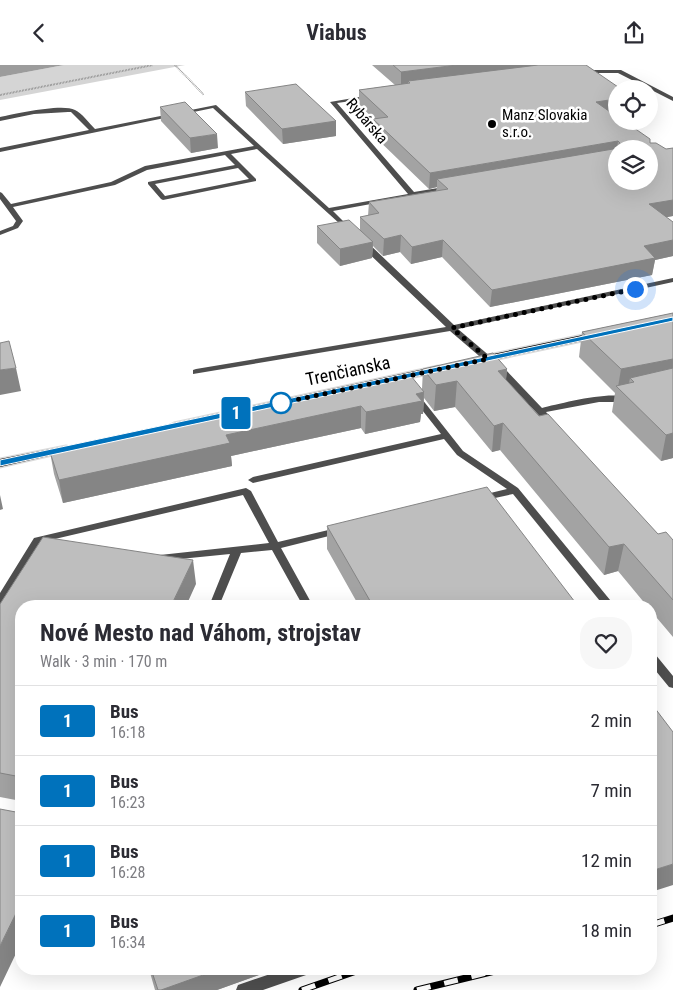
<!DOCTYPE html>
<meta charset="utf-8">
<style>
:root{--surface:#fff;--page:#f7f7f7;--text:#2b2b33;--muted:#7c7c81;--line:#e1e1e2}
body{margin:0;font-family:"Roboto Condensed",sans-serif;background:var(--page);color:var(--text);height:100vh;display:flex;flex-direction:column;font-size:19px;white-space:nowrap}
*{box-sizing:border-box;margin:0}
p{font-size:16px;color:var(--muted)}
.icon{flex:none;width:28px;height:28px;fill:none;stroke:currentColor;stroke-width:2;stroke-linecap:round;stroke-linejoin:round}
.map{position:relative;flex:1;overflow:hidden}
.sheet{position:absolute;left:15px;top:535px;width:642px;height:375px;display:flex;flex-direction:column;background:var(--surface);border-radius:20px;box-shadow:0 5px 20px #0002}
.sheet>*{flex:none}
.badge{padding:0 10px;border-radius:4px;font-size:18px;line-height:32px}
.buttons{position:absolute;left:608px;top:15px;display:grid;gap:10px}
.buttons a{display:grid;place-items:center;width:50px;height:50px;border-radius:50%;background:var(--surface);box-shadow:0 5px 20px #0002;font-size:25px}
.you{position:absolute;width:25px;height:25px;margin:-12px;border:4px solid #fff;border-radius:50%;background:#1a73e8;box-shadow:0 0 0 8px #1a73e833}
.map>.badge{position:absolute;translate:-50% -50%;box-shadow:0 0 0 2px #fff}
.round{display:grid;place-items:center;flex:none;width:52px;height:52px;border-radius:20px;background:var(--page)}
.overview{display:flex;align-items:center;justify-content:space-between;height:85px;padding:0 25px}
h1{font-size:24px;font-weight:700;line-height:38px}
ul{padding:0;list-style:none}
li{display:flex;align-items:center;gap:15px;height:70px;padding:0 25px;border-top:1px solid var(--line)}
li div{flex:1}
li b{display:block;font-size:19px}
li em{font-style:normal}
li .badge{min-width:55px;font-weight:700;text-align:center}
header{display:flex;justify-content:space-between;align-items:center;height:65px;padding:0 25px;background:var(--surface);font-size:22px;font-weight:700}
.map>svg:first-child{display:block}
</style>
<header><svg class="icon" aria-label="back" viewBox="0 0 24 24"><path d="M15 5l-7 7 7 7"/></svg>Viabus<svg class="icon" aria-label="share" viewBox="0 0 24 24"><path d="M12 15V3M7 8l5-5 5 5M5 13v7h14v-7"/></svg></header>
<div class="map">
<svg width="673" height="925" viewBox="0 0 673 925">
<rect width="100%" height="100%" fill="#fff"/>
<!-- green -->
<path fill="#d5d5d5" d="M 64,0 L 185,0 L 0,35 L 0,12 Z"/>
<!-- water -->
<path fill="#9c9c9c" d="M 0,0 L 64,0 L 0,12 Z"/>
<g fill="none" stroke-linecap="round" stroke-linejoin="round">
<defs>
<path id="primary" d="M 597,267 L 601,268 L 601,272 L 479,298 L 474,295 L 479,292 Z
M 438,301 L 442,302 L 443,304 L 442,306 L 174,364 L 168,361 L 174,358 Z
M 66,381 L 70,382 L 72,384 L 70,386 L 0,402 L 0,394 Z"/>
</defs>
<!-- primary casing -->
<use href="#primary" stroke="#dbdbdb" stroke-width="3"/>
<!-- path -->
<path stroke="#707070" stroke-width="2" stroke-dasharray="0.5 1" stroke-linecap="butt" d="M 175,0 L 204,30
M 0,30 L 153,0"/>
<!-- lane -->
<path fill="#4e4e4e" fill-rule="evenodd" d="M 584,5 L 621,5 L 673,32 L 673,36 L 618,8 L 582,8 L 581,7 Z
M 371,30 L 373,31 L 373,33 L 337,38 L 414,127 L 450,121 L 453,123 L 452,124 L 333,146 L 352,165 L 354,166 L 350,168 L 257,84 L 231,89 L 256,114 L 256,116 L 163,135 L 161,134 L 148,119 L 148,117 L 235,100 L 225,90 L 147,105 L 115,120 L 13,142 L 23,156 L 18,163 L 0,170 L 0,166 L 13,161 L 16,156 L 0,134 L 0,127 L 2,128 L 11,139 L 111,117 L 145,101 L 254,81 L 213,43 L 0,87 L 0,83 L 89,65 L 71,47 L 68,47 L 34,49 L 0,56 L 0,52 C 15,49 62,38 75,45 C 82,48 89,58 95,64 L 216,40 L 329,143 L 408,129 L 330,37 ZM 238,103 L 249,114 L 165,131 L 155,119 Z
M 361,177 L 367,177 L 454,260 L 673,213 L 673,217 L 458,264 L 505,304 L 542,343 C 559,339 616,324 629,334 L 625,337 L 599,337 L 546,347 L 556,359 L 552,362 L 549,361 L 499,308 L 450,266 L 193,309 L 193,305 L 196,304 L 446,262 L 361,181 Z
M 415,328 L 418,329 L 463,386 L 518,423 L 615,541 L 604,541 L 513,429 L 481,436 L 478,435 L 476,433 L 478,431 L 507,424 L 457,390 L 444,374 L 253,418 L 248,415 L 253,412 L 441,369 L 411,331 Z
M 246,423 L 251,426 L 278,477 L 341,462 L 346,465 L 345,467 L 281,483 L 313,541 L 303,541 L 272,485 L 241,488 L 219,541 L 209,541 L 230,489 L 160,496 L 156,495 L 155,493 L 160,490 L 269,478 L 243,430 L 42,477 L 4,540 L 0,541 L 0,528 L 34,473 Z
M 651,588 L 655,589 L 673,611 L 673,623 L 669,622 L 651,600 Z
M 285,904 L 311,904 L 309,909 L 263,925 L 236,925 L 238,920 Z"/>
<!-- primary -->
<use href="#primary" fill="#000" fill-rule="evenodd"/>
<defs>
<path id="rail" d="M 651,860 L 673,853
M 302,925 L 362,904
M 417,925 L 503,904"/>
</defs>
<!-- rail casing -->
<use href="#rail" stroke="#000" stroke-width="7"/>
<!-- rail -->
<use href="#rail" stroke="#fff" stroke-width="5" stroke-dasharray="14" stroke-linecap="butt"/>
</g>
<!-- wall -->
<path fill="#a3a3a3" d="M 372,0 L 586,0 L 613,49 L 650,78 L 666,84 L 673,83 L 673,151 L 666,152 L 673,157 L 673,191 L 655,195 L 652,210 L 490,242 L 442,192 L 411,199 L 400,187 L 383,191 L 373,181 L 372,193 L 340,201 L 317,178 L 317,161 L 360,165 L 360,152 L 368,151 L 369,137 L 436,126 L 437,122 L 429,124 L 372,69 L 373,54 L 374,54 L 359,40 L 359,25 L 395,20 Z
M 245,27 L 336,56 L 336,71 L 283,79 L 246,41 Z
M 160,42 L 218,83 L 191,88 L 161,56 Z
M 673,248 L 673,393 L 661,396 L 612,347 L 615,328 L 579,292 L 582,267 Z
M 423,304 L 507,304 L 506,315 L 539,351 L 658,469 L 673,475 L 673,572 L 651,546 L 651,541 L 647,541 L 618,506 L 604,510 L 500,385 L 492,387 L 455,342 L 434,346 L 424,333 L 423,349 L 421,349 L 420,357 L 365,369 L 361,363 L 231,391 L 232,401 L 63,438 L 54,409 L 50,387 L 422,324 Z
M 327,461 L 578,541 L 359,541 L 327,484 Z
M 196,519 L 21,541 L 21,736 L 0,732 L 0,539 Z
M 149,904 L 276,904 L 217,925 L 155,925 Z"/>
<!-- shaded-wall -->
<path fill="#858585" d="M 457,0 L 569,0 L 408,16 L 408,24 L 401,25 L 401,7 Z
M 616,34 L 616,49 L 594,52 L 596,37 Z
M 336,56 L 336,71 L 283,79 L 282,64 Z
M 217,69 L 218,83 L 191,88 L 190,73 Z
M 618,76 L 617,84 L 437,114 L 437,122 L 429,124 L 430,108 Z
M 673,135 L 673,151 L 646,156 L 649,139 Z
M 401,170 L 400,187 L 383,191 L 384,174 Z
M 443,175 L 442,192 L 411,199 L 412,182 Z
M 673,175 L 673,191 L 655,195 L 652,210 L 490,242 L 492,225 L 644,181 Z
M 373,177 L 372,193 L 340,201 L 340,184 Z
M 673,294 L 673,319 L 634,317 L 630,313 L 627,328 L 618,322 L 621,304 Z
M 16,303 L 21,326 L 0,330 L 0,305 Z
M 507,304 L 504,330 L 498,306 Z
M 457,316 L 455,342 L 434,346 L 436,320 Z
M 424,327 L 423,349 L 421,349 L 420,357 L 365,369 L 366,347 L 416,329 Z
M 361,341 L 361,363 L 231,391 L 232,401 L 63,438 L 59,415 L 226,370 Z
M 503,358 L 500,385 L 492,387 L 494,361 Z
M 673,368 L 673,393 L 661,396 L 666,370 Z
M 0,430 L 3,444 L 0,445 Z
M 624,479 L 618,506 L 604,510 L 609,482 Z
M 193,495 L 196,519 L 186,541 L 171,541 Z
M 673,799 L 673,820 L 651,827 L 651,806 Z
M 21,838 L 21,878 L 0,922 L 0,881 Z
M 220,904 L 276,904 L 217,925 L 161,925 Z"/>
<!-- building -->
<path fill="#bebebe" stroke="#858585" fill-rule="evenodd" d="M 393,0 L 457,0 L 401,7 Z
M 538,0 L 586,0 L 621,24 L 616,24 L 616,34 L 596,37 L 616,51 L 616,56 L 624,56 L 650,74 L 650,78 L 656,78 L 666,84 L 673,83 L 673,135 L 649,139 L 673,157 L 673,175 L 644,181 L 655,193 L 492,225 L 443,175 L 412,182 L 401,170 L 384,174 L 360,152 L 379,148 L 369,137 L 448,124 L 437,114 L 619,83 L 620,78 L 618,76 L 430,108 L 373,54 L 388,52 L 359,25 L 410,18 L 408,16 ZM 616,84 L 649,84 L 649,116 L 616,116 Z
M 296,19 L 336,56 L 282,64 L 245,27 Z
M 185,37 L 217,69 L 190,73 L 160,42 Z
M 349,155 L 373,177 L 340,184 L 317,161 Z
M 673,248 L 673,294 L 621,304 L 582,267 Z
M 9,276 L 16,303 L 0,305 L 0,278 Z
M 493,288 L 507,304 L 498,306 L 539,351 L 548,349 L 658,469 L 666,467 L 673,475 L 673,535 L 624,479 L 609,482 L 503,358 L 494,361 L 457,316 L 436,320 L 423,304 Z
M 673,303 L 673,368 L 666,370 L 616,321 L 634,317 L 630,313 Z
M 411,311 L 424,327 L 416,329 L 422,336 L 366,347 L 361,341 L 226,370 L 230,378 L 59,415 L 50,387 Z
M 487,422 L 578,541 L 373,541 L 327,461 Z
M 43,472 L 193,495 L 171,541 L 21,541 L 21,712 L 0,708 L 0,539 Z
M 651,638 L 673,667 L 673,799 L 651,806 Z
M 0,744 L 21,748 L 21,838 L 0,881 Z
M 151,904 L 220,904 L 161,925 L 158,925 Z"/>
<!-- line -->
<path fill="#0072bc" stroke="#fff" d="M 673,252 L 673,256 L 0,401 L 0,395 Z"/>
<g fill="none" stroke-linecap="round" stroke-linejoin="round">
<!-- walk -->
<path stroke="#000" stroke-width="5" stroke-dasharray="0 9" d="M 281,338 L 488,294 L 452,263 L 635,224"/>
</g>
<!-- markers -->
<circle fill="#000" stroke="#fff" stroke-width="2" cx="492" cy="59" r="5"/>
<circle fill="#fff" stroke="#0072bc" stroke-width="2.5" cx="281" cy="338" r="10"/>
<g text-anchor="middle" stroke-width="5" stroke-linejoin="round" paint-order="stroke">
<!-- far-poi labels -->
<g font-size="15" fill="#000" stroke="#fff" text-anchor="start">
<text x="502" y="55">Manz Slovakia<tspan x="502" dy="17">s.r.o.</tspan></text>
</g>
<!-- far-street labels -->
<g font-size="15" fill="#000" stroke="#fff">
<text transform="translate(367 56) rotate(49)" y="5">Rybárska</text>
</g>
<!-- street labels -->
<g font-size="18" fill="#000" stroke="#fff">
<text transform="translate(348 306) rotate(-12)" y="6">Trenčianska</text>
</g>
</g>
</svg>
<div class="buttons">
<a><svg class="icon" aria-label="locate" viewBox="0 0 24 24"><circle cx="12" cy="12" r="6"/><path d="M12 2v4M12 18v4M2 12h4M18 12h4"/></svg></a>
<a><svg class="icon" aria-label="layers" viewBox="0 0 24 24"><path d="M12 4l9 5-9 5-9-5zM3 14l9 5 9-5"/></svg></a>
</div>
<div class="you" style="left:635px;top:224px"></div>
<b class="badge" style="left:236px;top:348px;background:#0072bc;color:#fff">1</b>
<section class="sheet">
<div class="overview"><div><h1>Nové Mesto nad Váhom, strojstav</h1><p>Walk · 3 min · 170 m</p></div><a class="round"><svg class="icon" aria-label="heart" viewBox="0 0 24 24"><path d="M12 20l-8-8c-3-5 5-10 8-4 3-6 11-1 8 4z"/></svg></a></div>
<ul>
<li><span class="badge" style="background:#0072bc;color:#fff">1</span><div><b>Bus</b><p>16:18</p></div><em>2 min</em></li>
<li><span class="badge" style="background:#0072bc;color:#fff">1</span><div><b>Bus</b><p>16:23</p></div><em>7 min</em></li>
<li><span class="badge" style="background:#0072bc;color:#fff">1</span><div><b>Bus</b><p>16:28</p></div><em>12 min</em></li>
<li><span class="badge" style="background:#0072bc;color:#fff">1</span><div><b>Bus</b><p>16:34</p></div><em>18 min</em></li>
</ul>
</section>
</div>
